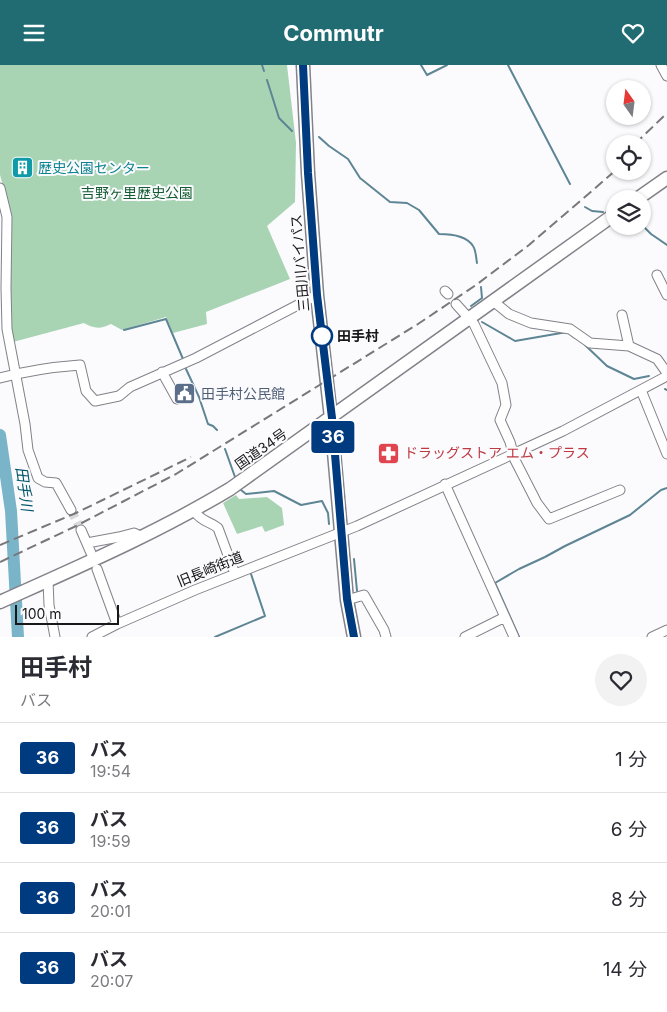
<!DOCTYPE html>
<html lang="ja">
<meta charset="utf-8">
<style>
:root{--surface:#fff;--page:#f2f2f3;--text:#2b2b33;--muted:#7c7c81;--line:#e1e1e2;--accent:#216c73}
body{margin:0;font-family:Inter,"Noto Sans JP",sans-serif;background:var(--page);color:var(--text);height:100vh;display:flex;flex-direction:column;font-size:19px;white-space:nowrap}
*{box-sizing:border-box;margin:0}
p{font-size:16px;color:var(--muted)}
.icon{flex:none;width:28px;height:28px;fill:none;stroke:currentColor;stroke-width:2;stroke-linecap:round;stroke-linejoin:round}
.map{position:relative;height:572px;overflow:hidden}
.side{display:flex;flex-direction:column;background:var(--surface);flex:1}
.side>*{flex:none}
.badge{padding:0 10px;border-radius:4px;font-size:18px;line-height:32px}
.needle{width:32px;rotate:346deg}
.controls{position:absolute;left:606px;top:15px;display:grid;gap:10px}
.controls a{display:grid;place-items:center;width:45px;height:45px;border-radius:50%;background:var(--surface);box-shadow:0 1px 4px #0004;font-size:25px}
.scale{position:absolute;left:15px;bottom:12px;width:104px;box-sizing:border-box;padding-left:5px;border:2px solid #18181b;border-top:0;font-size:14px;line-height:18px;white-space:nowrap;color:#18181b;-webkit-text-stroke:4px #fbfbfe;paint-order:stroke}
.map>.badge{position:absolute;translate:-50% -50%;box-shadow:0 0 0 2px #fff}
.round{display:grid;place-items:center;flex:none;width:52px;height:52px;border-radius:26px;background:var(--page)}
.head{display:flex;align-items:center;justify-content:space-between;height:85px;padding:0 20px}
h1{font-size:24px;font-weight:700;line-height:38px}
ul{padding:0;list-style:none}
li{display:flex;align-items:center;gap:15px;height:70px;padding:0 20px;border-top:1px solid var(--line)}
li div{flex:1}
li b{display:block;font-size:19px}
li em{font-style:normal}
li .badge{min-width:55px;font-weight:700;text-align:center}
header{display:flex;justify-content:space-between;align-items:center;height:65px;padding:0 20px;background:var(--accent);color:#fff;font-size:22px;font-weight:700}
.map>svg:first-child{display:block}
</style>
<header><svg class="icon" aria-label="menu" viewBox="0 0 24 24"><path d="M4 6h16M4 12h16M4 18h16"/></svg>Commutr<svg class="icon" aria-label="heart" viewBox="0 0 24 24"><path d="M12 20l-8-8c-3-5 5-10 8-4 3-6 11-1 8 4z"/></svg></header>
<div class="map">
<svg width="667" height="572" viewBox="0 0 667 572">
<rect width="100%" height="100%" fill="#fbfbfe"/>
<!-- green -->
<path fill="#a9d4b4" d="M 0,0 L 287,0 L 296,78 L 295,137 L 267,161 L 290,214 L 206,247 L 207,259 L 173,268 L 166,252 L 122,265 L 111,259 C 101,264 94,264 84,258 L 13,277 L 10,255 L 9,142 L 0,110 Z
M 236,430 L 239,434 L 267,432 L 282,443 L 284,460 L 265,467 L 262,461 L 237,469 L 223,438 Z"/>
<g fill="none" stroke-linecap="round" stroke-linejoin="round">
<!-- stream -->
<path stroke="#5d8594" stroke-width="2" d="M 262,0 L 264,6
M 421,0 L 427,10 L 447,0
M 508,0 L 570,119
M 267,15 L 279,53 L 292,66
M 319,72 L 329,81 L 348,94 L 360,113 L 390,137 L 407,138 L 419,145 L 439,169 C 450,169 466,170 473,181 C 476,185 476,193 477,198
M 585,142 L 592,146 L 603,147
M 642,160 L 651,169 L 667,180
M 471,241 L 482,233 L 481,222
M 482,257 L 515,276 L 567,267 L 575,273
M 124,265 L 166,254 L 183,294
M 585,280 L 607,301 L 634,314 L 649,311
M 186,304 L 199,332 L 208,359 L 213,361 L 217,365
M 665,324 L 667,325
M 225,384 L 235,412
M 241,425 L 246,429 L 274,426 L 301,440 L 322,436 L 328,448 L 329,459
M 354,494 L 357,526
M 215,572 L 265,551 L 251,509
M 519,572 L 495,518 L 519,504 L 545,492 L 565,481 L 630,450 L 661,425 L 667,423"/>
<!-- river -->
<path stroke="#7ab4c8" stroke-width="12" d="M 0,370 L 11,446 L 18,572"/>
<!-- minor-tunnel -->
<path stroke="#d9d9dc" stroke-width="9" stroke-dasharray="9 4.5" stroke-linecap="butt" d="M 71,445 L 81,465"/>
<defs>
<path id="minor" d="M 661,0 L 667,11
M 0,123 L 7,152 L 6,223 L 7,264 L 25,359 L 28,385 L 38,413 L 45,417 L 56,418 L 71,445
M 657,210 L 667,230
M 445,226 L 448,229
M 493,236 L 509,249 L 531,258 L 570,264 L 590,278 L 629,281
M 456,239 L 474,259 L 502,318 L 506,340 L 500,355 L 510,377 L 515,395 L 537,438 L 549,454 L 620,425
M 622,250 L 629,281 L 657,294 L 667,308
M 162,307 L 177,334
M 0,313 C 26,306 53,302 80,300 L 86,326 L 95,336 L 119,331 L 130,322 L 196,293 L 317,230
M 641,325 L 667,389
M 445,419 L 514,572
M 194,446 C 203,458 208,455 218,463 L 235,509
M 81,465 L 91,488
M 87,478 L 119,472 L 134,468 L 142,472
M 97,504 L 117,559
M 48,516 L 49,540 L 55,572
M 347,535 L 364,530 L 384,565 L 386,572
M 92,572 L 117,559 L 195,525 L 357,461 L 563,366 L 667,311
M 465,572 L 505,552
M 652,572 L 667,565"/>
<path id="highway" d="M 303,0 L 308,108 L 317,230 L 331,353 L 347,535 L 354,572
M 637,134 L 667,113
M 0,537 C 78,502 157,468 230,424 L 615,149"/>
</defs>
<!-- minor casing -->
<use href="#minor" stroke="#828289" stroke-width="11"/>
<!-- highway casing -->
<use href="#highway" stroke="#828289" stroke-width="15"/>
<!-- minor -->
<use href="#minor" stroke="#fff" stroke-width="9"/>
<!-- highway -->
<use href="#highway" stroke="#fff" stroke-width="12"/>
<!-- rail -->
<path stroke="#78787b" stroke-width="2" stroke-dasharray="10 5" stroke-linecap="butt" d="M 635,79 L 667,48
M 0,480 L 76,448 L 191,392
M 0,497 L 74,462 L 176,409 L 418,259 L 476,220 L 529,180 L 615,106"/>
</g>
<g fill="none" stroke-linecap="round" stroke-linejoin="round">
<defs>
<path id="line" d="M 303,0 L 308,108 L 317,230 L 332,353 L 347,534 L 354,572"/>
</defs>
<!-- line casing -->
<use href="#line" stroke="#fff" stroke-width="11"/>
<!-- line -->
<use href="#line" stroke="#003b80" stroke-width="8"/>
</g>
<!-- icons -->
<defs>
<symbol id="building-square" viewBox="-11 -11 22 22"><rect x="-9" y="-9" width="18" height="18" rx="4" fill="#0f9aa8" stroke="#fbfbfe"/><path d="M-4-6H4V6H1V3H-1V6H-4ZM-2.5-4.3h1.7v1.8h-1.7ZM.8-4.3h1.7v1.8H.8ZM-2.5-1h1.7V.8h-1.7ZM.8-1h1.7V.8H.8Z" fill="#fff"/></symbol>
<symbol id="civic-square" viewBox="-11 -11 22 22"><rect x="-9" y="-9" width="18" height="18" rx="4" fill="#5c6f8a" stroke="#fbfbfe"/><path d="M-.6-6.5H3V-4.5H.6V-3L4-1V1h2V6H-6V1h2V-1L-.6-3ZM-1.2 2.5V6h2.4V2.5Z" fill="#fff"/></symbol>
<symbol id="pharmacy-square" viewBox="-11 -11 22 22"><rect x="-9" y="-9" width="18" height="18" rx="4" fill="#e0444e" stroke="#fbfbfe"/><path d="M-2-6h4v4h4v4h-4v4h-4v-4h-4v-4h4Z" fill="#fff"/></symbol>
</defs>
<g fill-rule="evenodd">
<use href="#building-square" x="10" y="90" width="25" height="25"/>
<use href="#civic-square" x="172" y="316" width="25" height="25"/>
<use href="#pharmacy-square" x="376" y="376" width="25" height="25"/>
</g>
<!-- markers -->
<circle fill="#fff" stroke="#003b80" stroke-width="2.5" cx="322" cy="271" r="10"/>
<g text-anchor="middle" stroke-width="4" stroke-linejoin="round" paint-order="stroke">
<!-- culture labels -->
<g font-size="14" fill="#0d838f" stroke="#fbfbfe" text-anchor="start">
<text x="38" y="108">歴史公園センター</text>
</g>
<!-- park labels -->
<g font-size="14" fill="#135b31" stroke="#fbfbfe">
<text x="137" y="133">吉野ヶ里歴史公園</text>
</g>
<!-- street labels -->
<g font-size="14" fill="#18181b" stroke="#fbfbfe">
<text transform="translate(300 198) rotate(-95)" y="5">三田川バイパス</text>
<text transform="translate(261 384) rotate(-35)" y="5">国道34号</text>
<text transform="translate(210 504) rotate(-22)" y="5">旧長崎街道</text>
</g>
<!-- stop labels -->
<g font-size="14" font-weight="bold" fill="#18181b" stroke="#fbfbfe" text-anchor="start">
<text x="337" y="276">田手村</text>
</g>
<!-- service labels -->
<g font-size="14" fill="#4e5e75" stroke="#fbfbfe" text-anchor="start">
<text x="201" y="334">田手村公民館</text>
</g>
<!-- health labels -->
<g font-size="14" fill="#be3a42" stroke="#fbfbfe" text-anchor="start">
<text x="404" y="393">ドラッグストア エム・プラス</text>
</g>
<!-- water labels -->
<g font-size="15" font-style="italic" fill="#00566b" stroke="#fbfbfe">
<text transform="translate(24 424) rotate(82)" y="5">田手川</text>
</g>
</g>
</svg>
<div class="controls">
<a><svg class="needle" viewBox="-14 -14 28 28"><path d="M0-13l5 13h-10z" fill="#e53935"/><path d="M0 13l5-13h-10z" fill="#7c7c81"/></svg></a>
<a><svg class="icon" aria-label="locate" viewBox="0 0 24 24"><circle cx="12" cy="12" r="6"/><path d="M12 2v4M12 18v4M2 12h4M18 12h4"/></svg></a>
<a><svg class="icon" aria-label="layers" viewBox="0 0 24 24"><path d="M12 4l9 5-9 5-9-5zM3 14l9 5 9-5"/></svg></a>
</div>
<div class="scale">100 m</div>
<b class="badge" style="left:333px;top:372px;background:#003b80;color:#fff">36</b>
</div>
<section class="side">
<div class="head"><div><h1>田手村</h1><p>バス</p></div><a class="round"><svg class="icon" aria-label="heart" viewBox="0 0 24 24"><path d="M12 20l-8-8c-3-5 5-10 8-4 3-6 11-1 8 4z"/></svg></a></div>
<ul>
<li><span class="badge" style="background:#003b80;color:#fff">36</span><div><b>バス</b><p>19:54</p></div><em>1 分</em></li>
<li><span class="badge" style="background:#003b80;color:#fff">36</span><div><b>バス</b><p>19:59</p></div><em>6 分</em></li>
<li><span class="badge" style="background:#003b80;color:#fff">36</span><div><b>バス</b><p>20:01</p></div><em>8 分</em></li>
<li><span class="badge" style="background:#003b80;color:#fff">36</span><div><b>バス</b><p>20:07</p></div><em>14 分</em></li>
</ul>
</section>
